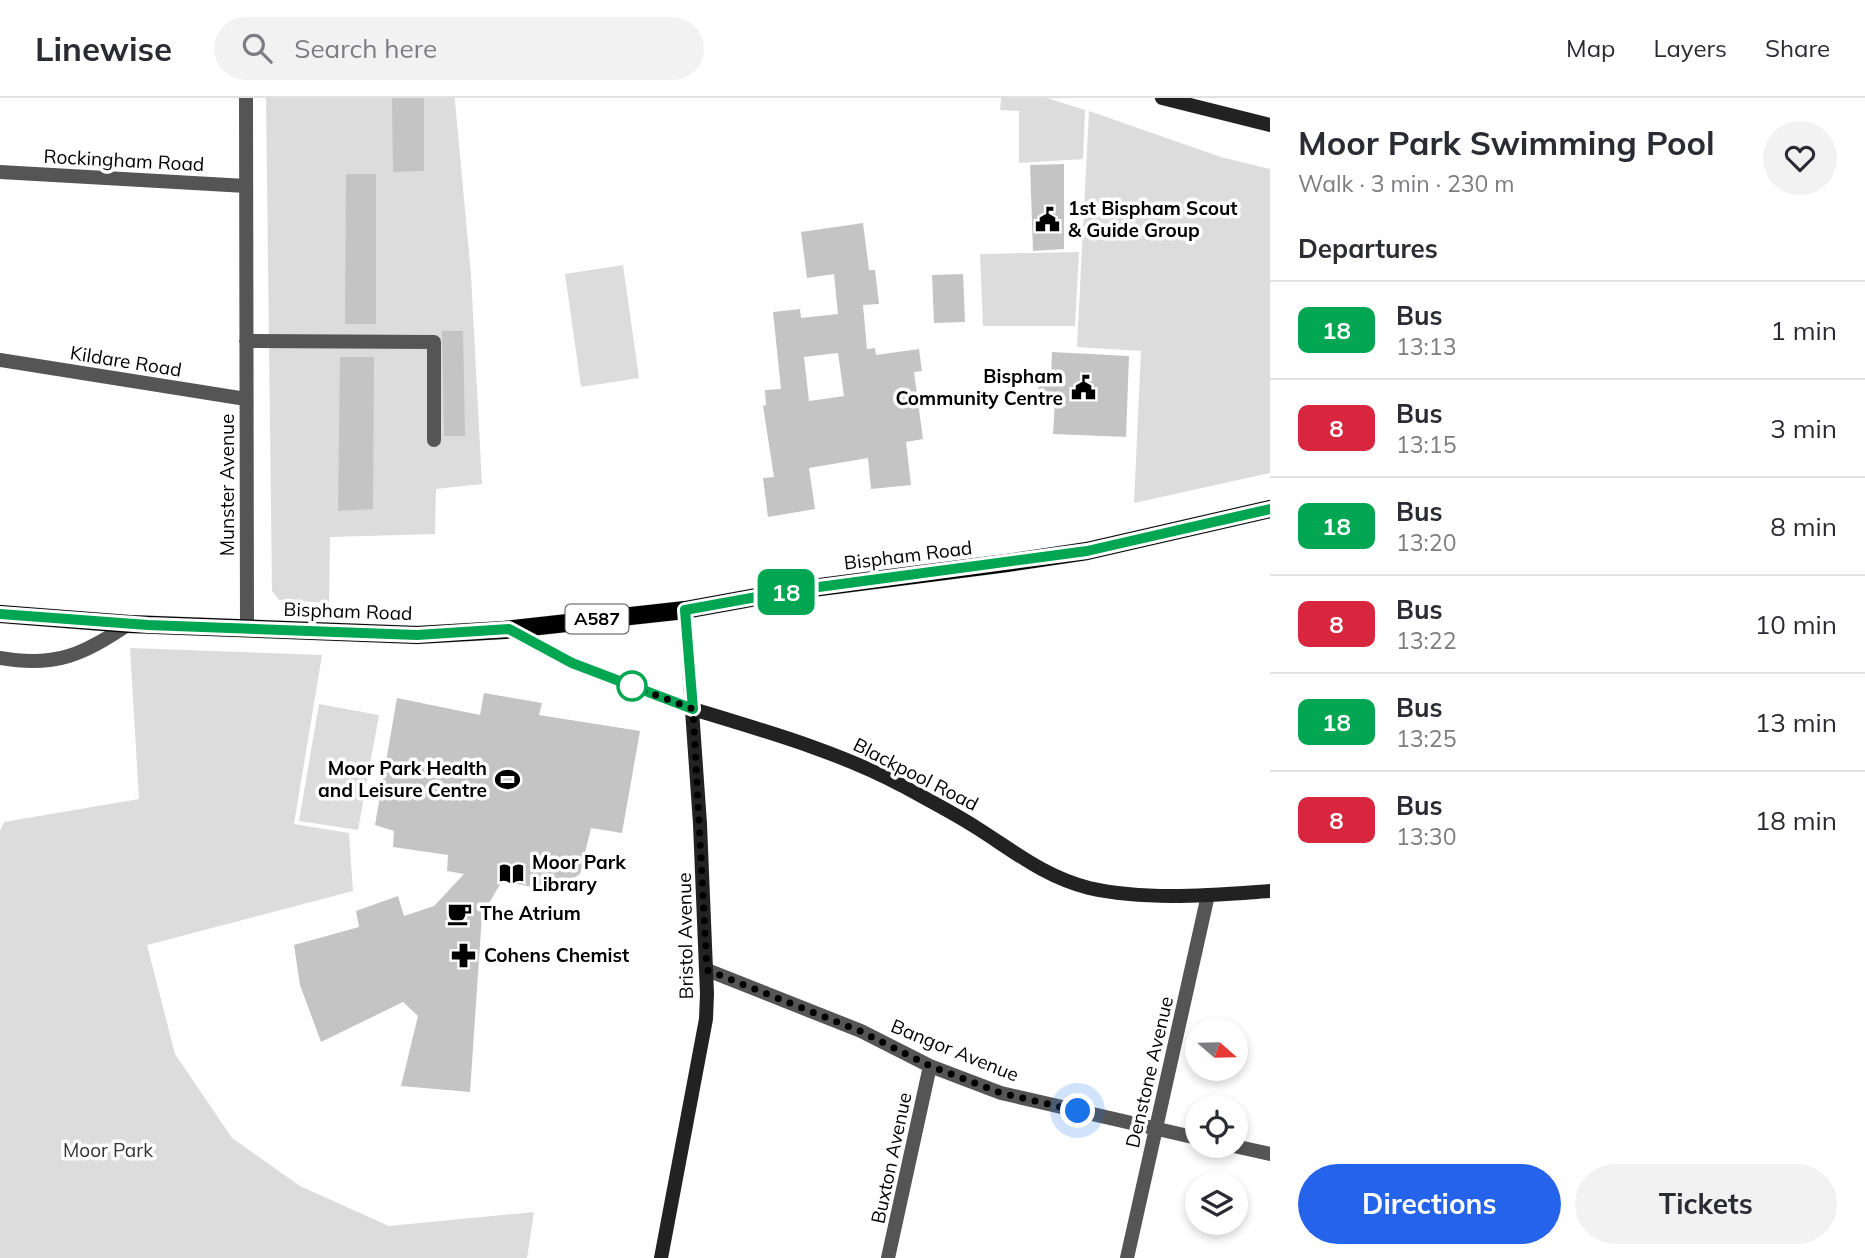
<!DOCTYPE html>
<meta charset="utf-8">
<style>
:root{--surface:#fff;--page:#f2f2f3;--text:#2b2b33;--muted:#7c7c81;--line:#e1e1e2;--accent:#2563eb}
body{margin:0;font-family:Mulish,sans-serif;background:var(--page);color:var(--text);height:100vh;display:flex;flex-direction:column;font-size:26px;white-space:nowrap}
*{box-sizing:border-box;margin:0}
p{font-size:23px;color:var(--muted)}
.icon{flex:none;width:38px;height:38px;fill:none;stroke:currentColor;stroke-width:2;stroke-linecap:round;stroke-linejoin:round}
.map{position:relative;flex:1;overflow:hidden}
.panel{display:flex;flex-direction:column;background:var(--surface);width:595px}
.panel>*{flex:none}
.badge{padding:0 14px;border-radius:10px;font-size:24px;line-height:46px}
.needle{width:46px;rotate:110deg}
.tools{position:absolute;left:1185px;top:920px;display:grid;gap:14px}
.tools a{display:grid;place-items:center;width:63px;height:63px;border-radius:50%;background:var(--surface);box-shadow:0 4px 10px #0003;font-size:35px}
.you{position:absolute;width:35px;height:35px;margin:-18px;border:5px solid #fff;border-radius:50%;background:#1a73e8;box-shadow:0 0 0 10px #1a73e833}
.map>.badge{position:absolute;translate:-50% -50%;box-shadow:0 0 0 4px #fff}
h2{padding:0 28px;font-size:26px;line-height:63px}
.round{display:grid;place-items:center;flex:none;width:74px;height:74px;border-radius:37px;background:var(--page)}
.summary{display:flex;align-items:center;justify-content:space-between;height:119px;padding:0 28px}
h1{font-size:33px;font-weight:700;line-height:52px}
.cta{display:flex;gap:14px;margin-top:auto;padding:14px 28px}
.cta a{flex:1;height:80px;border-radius:42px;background:var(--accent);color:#fff;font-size:28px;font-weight:700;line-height:80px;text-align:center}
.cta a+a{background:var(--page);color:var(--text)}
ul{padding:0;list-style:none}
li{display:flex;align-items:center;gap:21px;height:98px;padding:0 28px;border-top:2px solid var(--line)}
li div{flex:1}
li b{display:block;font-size:26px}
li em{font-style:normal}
li .badge{min-width:77px;font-weight:700;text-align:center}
header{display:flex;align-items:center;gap:42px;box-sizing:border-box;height:98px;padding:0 35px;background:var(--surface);border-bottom:2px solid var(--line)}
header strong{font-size:33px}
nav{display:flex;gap:38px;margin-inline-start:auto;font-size:24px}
.search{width:490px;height:63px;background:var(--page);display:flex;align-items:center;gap:18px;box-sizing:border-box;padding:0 24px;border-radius:38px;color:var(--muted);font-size:26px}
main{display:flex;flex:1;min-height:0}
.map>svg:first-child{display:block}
</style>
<header>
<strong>Linewise</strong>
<div class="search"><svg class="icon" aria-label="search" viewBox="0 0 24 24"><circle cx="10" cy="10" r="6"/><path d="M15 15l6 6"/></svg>Search here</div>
<nav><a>Map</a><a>Layers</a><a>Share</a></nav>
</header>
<main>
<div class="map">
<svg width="1270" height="1160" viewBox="0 0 1270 1160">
<rect width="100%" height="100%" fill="#fff"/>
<!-- green -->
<path fill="#dcdcdc" d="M 266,0 L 454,0 L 455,3 L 471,177 L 482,386 L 436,391 L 435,436 L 330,439 L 329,505 L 279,502 L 272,493 Z
M 1001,0 L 1047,0 L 1085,12 L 1083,61 L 1019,65 L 1019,13 L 1000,12 Z
M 1089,13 L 1221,59 L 1270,71 L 1270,375 L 1134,405 L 1141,253 L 1077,249 Z
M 1079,154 L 1075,228 L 983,228 L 980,156 Z
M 623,167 L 639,280 L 581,289 L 565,176 Z
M 130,550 L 322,557 L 294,726 L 349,735 L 353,793 L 147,847 L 175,956 L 232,1040 L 300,1088 L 389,1128 L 534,1114 L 527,1160 L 0,1160 L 0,733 L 4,724 L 139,701 Z
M 319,606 L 379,617 L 358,732 L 299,723 Z"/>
<!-- building -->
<path fill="#c4c4c4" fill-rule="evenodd" d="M 392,0 L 424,0 L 424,73 L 393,74 Z
M 1064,66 L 1064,151 L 1033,153 L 1030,67 Z
M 346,76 L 376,76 L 376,226 L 345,226 Z
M 863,125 L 869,172 L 875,172 L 879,206 L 863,207 L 867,251 L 875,250 L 876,257 L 919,251 L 922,273 L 914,274 L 923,341 L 906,344 L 911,387 L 871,391 L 868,360 L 809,370 L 815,411 L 768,419 L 763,380 L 774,379 L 763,308 L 766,307 L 765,292 L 781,291 L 773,214 L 800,211 L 801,220 L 838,216 L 834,176 L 807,180 L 801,134 ZM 838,255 L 844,298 L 809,303 L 804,259 Z
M 963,176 L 965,224 L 934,225 L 932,177 Z
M 442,233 L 463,233 L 465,338 L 444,338 Z
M 1052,254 L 1129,258 L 1126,339 L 1053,336 L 1055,302 L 1038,301 L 1039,276 L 1051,277 Z
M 340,259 L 374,259 L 373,411 L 338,413 Z
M 484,595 L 542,605 L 539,617 L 640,633 L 622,735 L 591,730 L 580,776 L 553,793 L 502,783 L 482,817 L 470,994 L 401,988 L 418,918 L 403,904 L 321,944 L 300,887 L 294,847 L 359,829 L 356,813 L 398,798 L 404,818 L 434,808 L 464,776 L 447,773 L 448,757 L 393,749 L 394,733 L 375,727 L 397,600 L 480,617 Z"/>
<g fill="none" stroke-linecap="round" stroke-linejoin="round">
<defs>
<path id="primary" d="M 0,516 L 129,526 L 417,537 L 504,532 L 685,512 L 789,493 L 1007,465 L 1087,453 L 1270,411"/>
</defs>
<!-- primary casing -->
<use href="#primary" stroke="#dbdbdb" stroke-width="19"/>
<!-- street -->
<path stroke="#555" stroke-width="14" d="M 246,0 L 247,530
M 0,74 L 246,88
M 246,243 L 434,244 L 434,342
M 0,262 L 246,301
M 509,531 L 572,565 L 693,611
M 0,560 C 56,570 84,556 129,526
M 707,872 L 861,933 L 930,968 L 1001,995 L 1197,1040
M 1234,1048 L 1270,1056
M 888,1160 L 930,968
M 1127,1160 L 1208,797"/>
<!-- secondary -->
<path stroke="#222" stroke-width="14" d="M 1162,0 L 1270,27
M 693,611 C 765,633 837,653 903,688 C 928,702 954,715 977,730 C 1015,754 1045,779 1089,790 C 1147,803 1212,797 1270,793
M 661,1160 L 706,921 L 707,896 L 700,726 L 685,512"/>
<!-- primary -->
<use href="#primary" stroke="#000" stroke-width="18"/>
</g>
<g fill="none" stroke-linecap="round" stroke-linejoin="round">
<defs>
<path id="line" d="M 0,516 L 148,527 L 417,537 L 509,531 L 572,565 L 693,611 L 685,512 L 789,493 L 1087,453 L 1270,411"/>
</defs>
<!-- line casing -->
<use href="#line" stroke="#fff" stroke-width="16"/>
<!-- line -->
<use href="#line" stroke="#00a651" stroke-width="10"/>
<!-- walk -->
<path stroke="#000" stroke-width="7" stroke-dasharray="0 12.6" d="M 632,588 L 693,611 L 707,872 L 860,933 L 930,968 L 1001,995 L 1078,1013"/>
</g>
<!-- icons -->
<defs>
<symbol id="civic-bare" viewBox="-9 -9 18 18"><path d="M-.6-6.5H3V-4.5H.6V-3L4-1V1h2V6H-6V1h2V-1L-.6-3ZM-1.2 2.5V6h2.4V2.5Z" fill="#000" stroke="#fff" stroke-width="2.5" paint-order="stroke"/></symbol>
<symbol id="stadium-bare" viewBox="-9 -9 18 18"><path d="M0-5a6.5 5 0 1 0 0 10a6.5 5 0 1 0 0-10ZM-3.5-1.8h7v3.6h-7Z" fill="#000" stroke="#fff" stroke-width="2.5" paint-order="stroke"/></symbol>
<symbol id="library-bare" viewBox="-9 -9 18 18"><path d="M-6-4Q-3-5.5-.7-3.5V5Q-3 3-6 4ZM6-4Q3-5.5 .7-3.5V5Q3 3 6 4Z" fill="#000" stroke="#fff" stroke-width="2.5" paint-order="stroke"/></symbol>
<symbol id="cafe-bare" viewBox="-9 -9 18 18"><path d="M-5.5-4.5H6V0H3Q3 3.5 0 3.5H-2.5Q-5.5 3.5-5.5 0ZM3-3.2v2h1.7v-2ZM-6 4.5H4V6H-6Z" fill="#000" stroke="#fff" stroke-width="2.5" paint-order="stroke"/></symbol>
<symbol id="pharmacy-bare" viewBox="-9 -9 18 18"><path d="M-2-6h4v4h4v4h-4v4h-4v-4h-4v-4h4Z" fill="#000" stroke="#fff" stroke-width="2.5" paint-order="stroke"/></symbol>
</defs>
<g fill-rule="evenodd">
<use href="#civic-bare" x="1030" y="104" width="35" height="35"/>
<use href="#civic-bare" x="1066" y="272" width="35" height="35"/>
<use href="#stadium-bare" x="490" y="664" width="35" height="35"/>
<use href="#library-bare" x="494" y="758" width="35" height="35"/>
<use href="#cafe-bare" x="442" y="798" width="35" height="35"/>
<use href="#pharmacy-bare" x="446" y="840" width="35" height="35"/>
</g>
<!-- markers -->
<circle fill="#fff" stroke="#00a651" stroke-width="3.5" cx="632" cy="588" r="14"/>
<g text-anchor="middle" stroke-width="7" stroke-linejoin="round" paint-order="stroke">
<!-- shield labels -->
<rect fill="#fff" stroke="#4c4c4c" stroke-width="2" x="565.5" y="506.5" width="63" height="29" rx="5"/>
<g font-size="18" font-weight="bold" fill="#000">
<text x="597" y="527">A587</text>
</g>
<!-- street labels -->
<g font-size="19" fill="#000" stroke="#fff">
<text transform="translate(124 62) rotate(3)" y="7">Rockingham Road</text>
<text transform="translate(126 263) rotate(9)" y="7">Kildare Road</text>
<text transform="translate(227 387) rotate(-90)" y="7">Munster Avenue</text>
<text transform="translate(908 457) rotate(-7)" y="7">Bispham Road</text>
<text transform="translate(348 513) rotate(2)" y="7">Bispham Road</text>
<text transform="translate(916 676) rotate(27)" y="7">Blackpool Road</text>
<text transform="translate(685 838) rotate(-91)" y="7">Bristol Avenue</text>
<text transform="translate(955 952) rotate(22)" y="7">Bangor Avenue</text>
<text transform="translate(1149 974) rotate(-77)" y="7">Denstone Avenue</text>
<text transform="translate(891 1060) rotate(-78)" y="7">Buxton Avenue</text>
</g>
<!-- poi labels -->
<g font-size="19" font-weight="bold" fill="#000" stroke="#fff" text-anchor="start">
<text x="1068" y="117">1st Bispham Scout<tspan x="1068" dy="22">&amp; Guide Group</tspan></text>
<text x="1063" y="285" text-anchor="end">Bispham<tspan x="1063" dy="22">Community Centre</tspan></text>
<text x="487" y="677" text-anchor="end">Moor Park Health<tspan x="487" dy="22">and Leisure Centre</tspan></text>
<text x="532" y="771">Moor Park<tspan x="532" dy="22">Library</tspan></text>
<text x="480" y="822">The Atrium</text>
<text x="484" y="864">Cohens Chemist</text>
</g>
<!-- park labels -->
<g font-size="19" fill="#333" stroke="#fff">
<text x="108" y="1059">Moor Park</text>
</g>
</g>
</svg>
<div class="tools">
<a><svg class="needle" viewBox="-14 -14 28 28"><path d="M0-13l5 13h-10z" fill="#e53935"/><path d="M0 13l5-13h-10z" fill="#7c7c81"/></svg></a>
<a><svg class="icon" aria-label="locate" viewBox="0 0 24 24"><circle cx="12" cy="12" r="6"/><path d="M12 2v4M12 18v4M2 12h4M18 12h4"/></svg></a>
<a><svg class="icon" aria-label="layers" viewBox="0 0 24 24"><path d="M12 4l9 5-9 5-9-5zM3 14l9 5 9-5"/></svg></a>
</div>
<div class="you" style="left:1078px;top:1013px"></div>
<b class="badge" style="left:786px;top:494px;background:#00a651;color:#fff">18</b>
</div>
<section class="panel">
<div class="summary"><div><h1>Moor Park Swimming Pool</h1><p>Walk · 3 min · 230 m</p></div><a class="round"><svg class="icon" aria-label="heart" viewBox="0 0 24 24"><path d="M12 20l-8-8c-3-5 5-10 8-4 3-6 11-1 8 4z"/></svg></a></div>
<h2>Departures</h2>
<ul>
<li><span class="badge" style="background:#00a651;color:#fff">18</span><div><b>Bus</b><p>13:13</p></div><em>1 min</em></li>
<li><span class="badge" style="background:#d7263d;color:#fff">8</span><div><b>Bus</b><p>13:15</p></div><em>3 min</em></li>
<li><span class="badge" style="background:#00a651;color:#fff">18</span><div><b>Bus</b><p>13:20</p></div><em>8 min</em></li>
<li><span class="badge" style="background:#d7263d;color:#fff">8</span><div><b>Bus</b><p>13:22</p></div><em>10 min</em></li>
<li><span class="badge" style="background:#00a651;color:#fff">18</span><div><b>Bus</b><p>13:25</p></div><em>13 min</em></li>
<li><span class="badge" style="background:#d7263d;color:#fff">8</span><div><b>Bus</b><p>13:30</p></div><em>18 min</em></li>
</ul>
<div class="cta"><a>Directions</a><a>Tickets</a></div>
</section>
</main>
